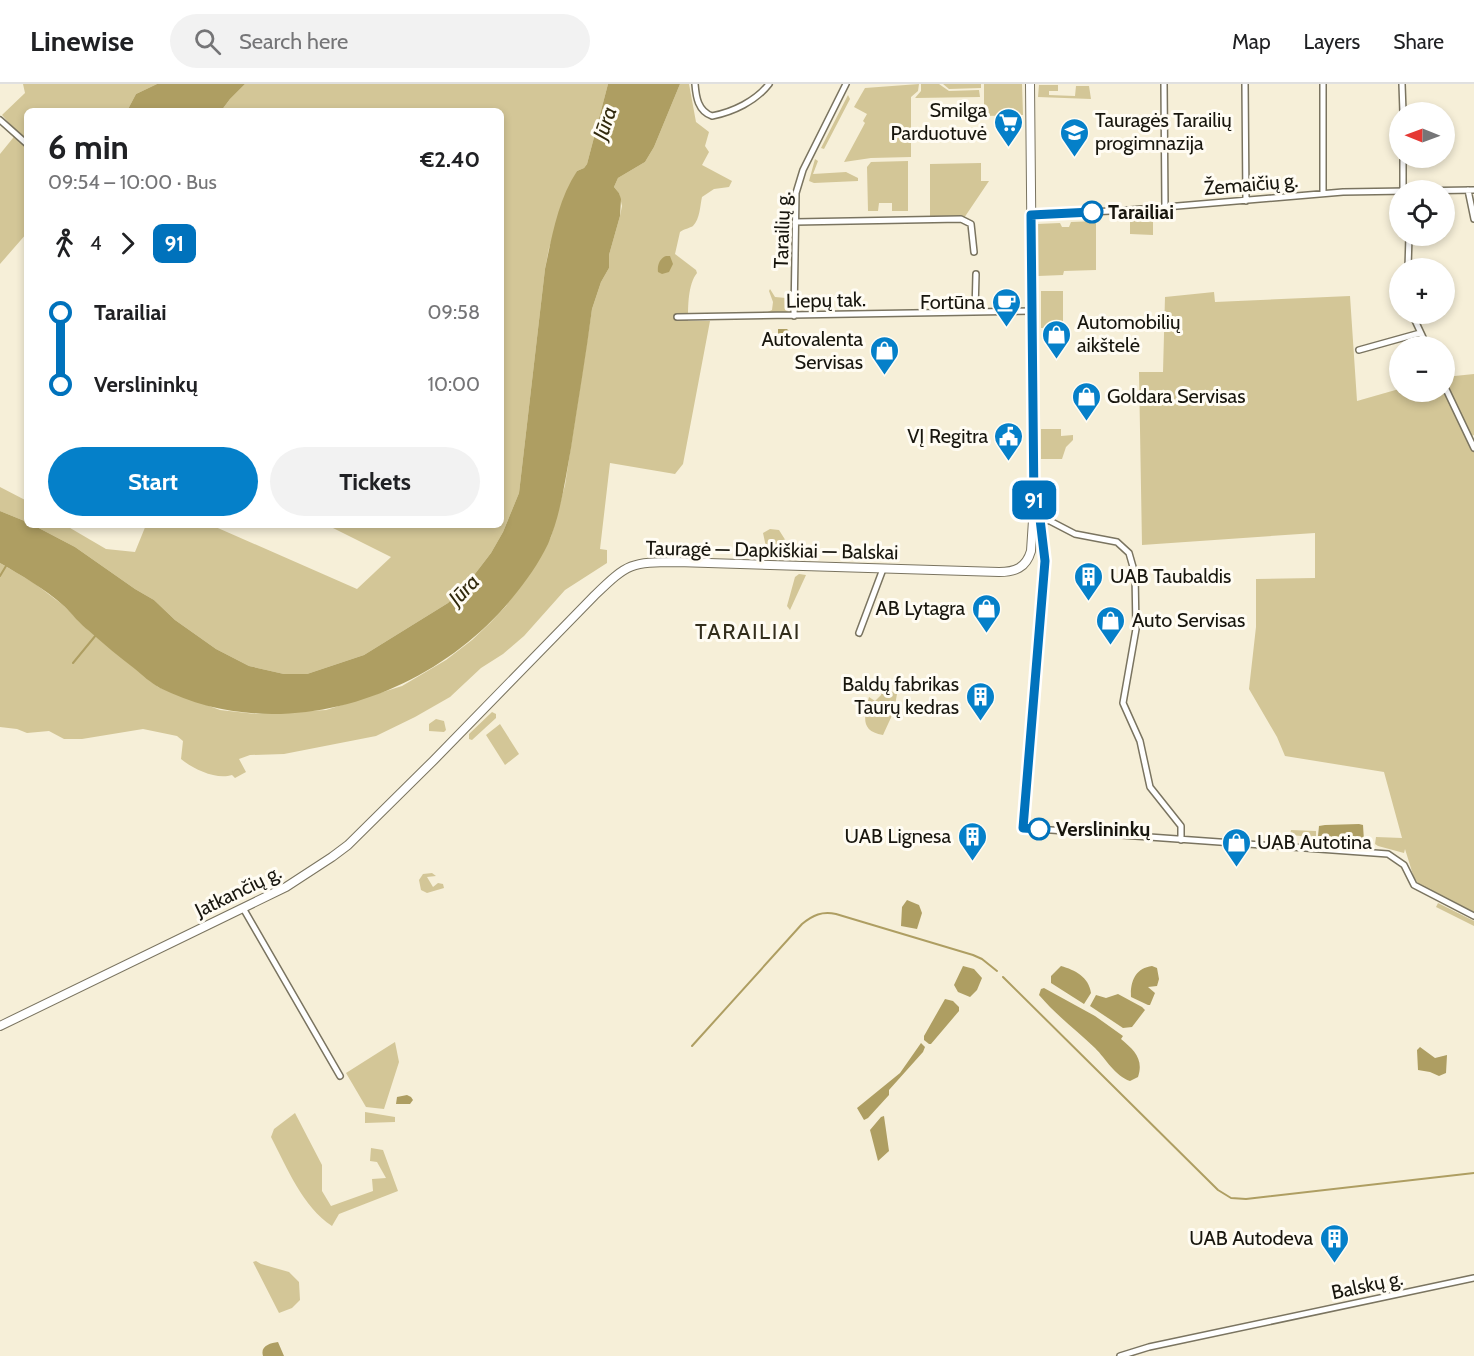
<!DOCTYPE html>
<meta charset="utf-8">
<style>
:root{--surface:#fff;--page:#f2f2f2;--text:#202124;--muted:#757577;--line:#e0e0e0;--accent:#0580c9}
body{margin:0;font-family:Cabin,sans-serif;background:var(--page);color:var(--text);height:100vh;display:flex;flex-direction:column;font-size:22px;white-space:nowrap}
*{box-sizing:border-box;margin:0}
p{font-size:20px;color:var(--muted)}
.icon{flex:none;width:33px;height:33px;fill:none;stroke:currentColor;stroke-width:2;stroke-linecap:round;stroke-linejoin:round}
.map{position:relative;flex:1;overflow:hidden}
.details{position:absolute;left:24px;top:24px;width:480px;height:420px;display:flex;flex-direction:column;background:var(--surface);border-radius:9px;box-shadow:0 3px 9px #0003}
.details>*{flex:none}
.badge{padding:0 12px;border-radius:9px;font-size:21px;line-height:39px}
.needle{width:39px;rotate:271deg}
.controls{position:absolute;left:1389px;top:18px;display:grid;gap:12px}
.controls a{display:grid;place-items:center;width:66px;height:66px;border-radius:50%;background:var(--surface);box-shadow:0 3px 9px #0003;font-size:30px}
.map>.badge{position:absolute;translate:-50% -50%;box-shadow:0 0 0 3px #fff}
.legs{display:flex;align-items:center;gap:9px;height:66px;padding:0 24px;font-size:20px}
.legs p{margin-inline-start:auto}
.headline{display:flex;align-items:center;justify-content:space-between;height:102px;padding:0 24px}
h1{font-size:33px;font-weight:700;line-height:45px}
.action{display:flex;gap:12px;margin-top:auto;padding:12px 24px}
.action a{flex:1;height:69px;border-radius:36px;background:var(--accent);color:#fff;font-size:24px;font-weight:700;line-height:69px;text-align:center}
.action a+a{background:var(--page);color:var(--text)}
ul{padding:0 24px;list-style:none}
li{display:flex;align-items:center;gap:21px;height:72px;font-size:22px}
li i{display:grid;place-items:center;width:9px;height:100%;margin:0 8px;background:currentColor}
li i::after{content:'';width:15px;height:15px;margin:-8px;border:4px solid;border-radius:50%;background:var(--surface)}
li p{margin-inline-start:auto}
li:first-child i{background:linear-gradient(#0000 50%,currentColor 0)}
li:last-child i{background:linear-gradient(currentColor 50%,#0000 0)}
header{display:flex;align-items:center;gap:36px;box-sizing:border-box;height:84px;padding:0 30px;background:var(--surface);border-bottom:2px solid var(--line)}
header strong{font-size:28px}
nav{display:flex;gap:33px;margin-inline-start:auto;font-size:21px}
.search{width:420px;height:54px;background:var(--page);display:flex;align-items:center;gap:15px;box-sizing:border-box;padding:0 21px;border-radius:33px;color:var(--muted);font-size:22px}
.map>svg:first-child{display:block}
</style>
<header>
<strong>Linewise</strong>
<div class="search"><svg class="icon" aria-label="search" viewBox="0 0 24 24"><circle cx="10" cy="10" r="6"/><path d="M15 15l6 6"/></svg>Search here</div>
<nav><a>Map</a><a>Layers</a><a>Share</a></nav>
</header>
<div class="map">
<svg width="1474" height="1272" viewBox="0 0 1474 1272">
<rect width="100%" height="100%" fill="#f6efd8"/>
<!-- green -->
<path fill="#d3c697" d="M 23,0 L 157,0 L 136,10 L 127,27 L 27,27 L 27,149 L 0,180 L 0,70 L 13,54 L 16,47 L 2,31 L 25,9 Z
M 245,0 L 608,0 L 587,80 L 584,84 L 577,87 L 571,100 L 549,164 L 545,185 L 519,409 L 503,448 L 491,469 L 468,499 L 448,519 L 364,571 L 307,590 L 284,590 L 249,582 L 216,565 L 175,536 L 154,516 L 135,505 L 75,463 L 33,441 L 65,441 L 106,465 L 135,468 L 146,441 L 211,441 L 357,505 L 391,473 L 327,441 L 501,441 L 501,27 L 221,27 L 230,15 Z
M 680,0 L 689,0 L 696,38 L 709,48 L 705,62 L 709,68 L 702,81 L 732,97 L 729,103 L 714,105 L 702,113 C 700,122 700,135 693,142 C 690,144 684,145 680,148 L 675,170 L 696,186 L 697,189 C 688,200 688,222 688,237 L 710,237 L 683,380 L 675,390 L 610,379 L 600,465 L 607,466 L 607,479 L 565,506 L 524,552 L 503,570 L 481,584 L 450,613 L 415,633 L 376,652 L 284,670 L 250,671 L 239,675 L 246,688 L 235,694 L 232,691 C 216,696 193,685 181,675 L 183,657 L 177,652 L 143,645 L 82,655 L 64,655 L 49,647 L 27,649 L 17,645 L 0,643 L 0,479 L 34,499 L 63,521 L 88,546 L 158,603 L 220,626 L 256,630 L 326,626 L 402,602 L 446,576 L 472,556 L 490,539 L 506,522 L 551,453 L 565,401 L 592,225 L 601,198 L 609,184 L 609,171 L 620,132 L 622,122 L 619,109 L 614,103 L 618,94 L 645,78 L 654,63 Z
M 919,0 L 918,7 L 911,13 L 911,73 L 871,74 L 844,78 L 865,39 L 863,37 L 867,30 L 854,23 L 865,4 Z
M 921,0 L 939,0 L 949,7 L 979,6 L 980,13 L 915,14 L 921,7 Z
M 943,0 L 981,0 L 981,4 L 949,5 Z
M 984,0 L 1022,0 L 1023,31 L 984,32 Z
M 1039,1 L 1058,1 L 1058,7 L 1049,7 L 1049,11 L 1075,12 L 1076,2 L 1089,2 L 1091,15 L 1038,13 Z
M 848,11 L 850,15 L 824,65 L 821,64 Z
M 815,75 L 818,77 L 813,90 L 846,88 L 858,94 L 858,97 L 814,99 L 809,97 Z
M 908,77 L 908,127 L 892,127 L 892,119 L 879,119 L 878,127 L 868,127 L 867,83 L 871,78 Z
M 981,79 L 981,97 L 989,97 L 964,134 L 930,134 L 930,80 Z
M 1153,128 L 1153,151 L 1130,150 L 1130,131 Z
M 1096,137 L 1096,186 L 1064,187 L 1063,191 L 1038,192 L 1037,140 L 1060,139 L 1062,143 L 1069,143 L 1071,138 Z
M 770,205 L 775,213 L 786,214 L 788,216 L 788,227 L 786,229 L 763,230 L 772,226 L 773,218 L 769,207 Z
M 1041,207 L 1063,207 L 1063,244 L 1041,244 Z
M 1214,208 L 1215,218 L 1350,212 L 1357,317 L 1399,305 L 1400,308 L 1444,308 L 1445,293 L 1474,290 L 1474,351 L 1469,353 L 1474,364 L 1474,828 L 1419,800 L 1414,794 L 1405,765 L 1404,769 L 1378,762 L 1375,760 L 1376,753 L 1402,754 L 1384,688 L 1285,672 L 1277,653 L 1249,605 L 1256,543 L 1256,495 L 1315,494 L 1315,449 L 1142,461 L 1139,288 L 1163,288 L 1165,213 Z
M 1041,345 L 1061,345 L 1061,352 L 1073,351 L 1073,356 L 1066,363 L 1062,375 L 1041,375 Z
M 0,403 L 27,417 L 27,438 L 0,427 Z
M 770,445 L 779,446 L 791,465 L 792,472 L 768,472 L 763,449 Z
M 799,490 L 806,491 L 790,526 L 787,522 L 795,493 Z
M 885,604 L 897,610 L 894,627 L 883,651 C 860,647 864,633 869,613 L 875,617 L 881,611 L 882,606 Z
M 492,628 L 496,630 L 496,634 L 472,656 L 469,655 L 469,650 Z
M 436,635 L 444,637 L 446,646 L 444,648 L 429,647 L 429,640 Z
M 500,640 L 519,670 L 505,681 L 486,651 Z
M 1291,746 L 1316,747 L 1316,753 L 1326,758 L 1316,760 L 1312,758 L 1311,753 L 1290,751 Z
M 432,789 L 436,792 L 427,793 L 433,803 L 438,799 L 443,800 L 444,804 L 427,809 L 421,806 L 419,796 L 423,790 Z
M 1438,819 L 1474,837 L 1474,842 L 1436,823 Z
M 395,958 L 399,978 L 384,1025 L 366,1023 L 346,989 Z
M 365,1028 L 395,1033 L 395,1038 L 365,1039 Z
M 295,1029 L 322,1081 L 322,1107 L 331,1122 L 373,1107 L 372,1095 L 386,1094 L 377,1078 L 370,1077 L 371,1064 L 383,1066 L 398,1107 L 339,1130 L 332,1142 C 303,1123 287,1084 271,1053 L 274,1045 Z
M 256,1177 L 261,1180 L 289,1188 L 299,1198 L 300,1216 L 292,1224 L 279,1229 L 253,1178 Z"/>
<!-- water -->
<path fill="#ae9e62" d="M 157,0 L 245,0 L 230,15 L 221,27 L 127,27 L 136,10 Z
M 608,0 L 680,0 L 654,63 L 645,78 L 618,94 L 614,103 L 619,109 L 621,115 L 620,132 L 609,171 L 609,184 L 601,198 L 592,225 C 586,271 578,317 571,364 C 565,396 561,430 548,460 C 539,479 526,497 513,513 C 431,614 281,664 160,604 C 151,599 142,591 135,585 C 119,573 104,560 89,547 C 80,540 72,530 64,522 C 44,504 22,492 0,479 L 0,427 L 27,438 L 27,441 L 33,441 L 75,463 L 135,505 L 154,516 L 175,536 L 216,565 L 249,582 L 284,590 L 307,590 L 364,571 L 448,519 L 468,499 L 491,469 L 503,448 L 519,409 L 545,185 C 552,152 558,116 577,87 L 584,84 L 587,80 Z
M 666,172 L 670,172 L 673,180 L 669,188 L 662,190 L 658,188 C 657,181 660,174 666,172 Z
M 778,245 L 787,245 L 789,247 L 787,263 L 778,263 Z
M 1359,740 L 1363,741 L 1364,757 C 1351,764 1330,760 1318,752 L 1319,742 L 1325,741 Z
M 907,816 L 919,821 L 922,829 L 917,845 L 901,842 L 902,823 Z
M 963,882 L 974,885 L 982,894 L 977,906 L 970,913 L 958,908 L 954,901 Z
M 1061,882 C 1075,886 1089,893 1091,909 L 1084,920 L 1051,899 L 1051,892 Z
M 1152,882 L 1157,884 L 1159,895 L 1157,902 L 1148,903 L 1155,909 L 1150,921 L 1148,921 L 1131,913 C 1130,897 1136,884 1152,882 Z
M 1044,904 L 1095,932 L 1123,952 L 1121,955 C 1134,966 1144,975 1138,993 L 1130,997 C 1115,992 1106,975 1095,964 C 1076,946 1056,931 1039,911 L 1041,905 Z
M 1118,910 L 1142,923 L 1145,926 L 1132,943 L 1123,944 L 1090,922 L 1096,911 L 1106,914 Z
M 945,915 L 953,917 L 959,923 L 959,927 L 931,960 L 929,960 L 924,956 L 924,952 Z
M 921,959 L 925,963 L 923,968 L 889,1006 L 889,1011 L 868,1034 L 864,1036 L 857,1024 L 900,989 Z
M 1420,963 L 1435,974 L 1447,971 L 1446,989 L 1439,992 L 1430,988 L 1418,986 L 1417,966 Z
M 407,1011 L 411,1013 L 413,1016 L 410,1020 L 396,1020 L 397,1013 Z
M 884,1032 L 889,1067 L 878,1077 L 870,1046 L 881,1033 Z
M 278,1258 L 284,1272 L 263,1272 C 260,1262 270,1259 278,1258 Z"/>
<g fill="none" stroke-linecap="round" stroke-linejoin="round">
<!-- stream -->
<path stroke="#ae9e62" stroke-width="2" d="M 0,492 L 6,482
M 73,579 L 96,551
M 1003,893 L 1218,1106 L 1231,1114 L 1246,1115 L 1474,1089
M 692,962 L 802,840 C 813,831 822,827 836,830 L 973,871 L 982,875 L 997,887"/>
<defs>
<path id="street" d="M 695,0 C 696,13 698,27 712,32 C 733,28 756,17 769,0
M 1164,0 L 1165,123
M 1245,0 L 1246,117
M 1323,0 L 1323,109
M 1402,0 L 1403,28
M 0,36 L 27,60
M 1403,74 L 1403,106
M 1468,106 L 1474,135
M 1031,131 L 1130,126 L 1343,108 L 1474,106
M 795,138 L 961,135 L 971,140 L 974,168
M 1408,184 L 1409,152
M 975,228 L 976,190
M 1412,230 L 1427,262
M 794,232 L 796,109 L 803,86 L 846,0
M 677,233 L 1033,227
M 1359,266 L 1420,249
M 1444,301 L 1474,364
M 1035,423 L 1040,435 L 1045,477 L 1023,744 L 1388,770 L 1404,781 L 1414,801 L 1474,832
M 1040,435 L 1050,437 L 1075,450 L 1117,458 L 1129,469 L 1135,490 L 1136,545 L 1123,619 L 1140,657 L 1150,703 L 1181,742 L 1181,756
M 859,549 L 883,485
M 243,824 L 340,992
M 1120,1272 L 1149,1263 L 1474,1194"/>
<path id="secondary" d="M 0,942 L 286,803 L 332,773 L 348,761 L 433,677 L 595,511 C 628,479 631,478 677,478 L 999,488 C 1015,488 1026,484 1031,467 L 1034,421 L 1030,0"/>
</defs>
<!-- street casing -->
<use href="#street" stroke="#7a7460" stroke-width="8"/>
<!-- secondary casing -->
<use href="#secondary" stroke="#7a7460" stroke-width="10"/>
<!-- street -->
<use href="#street" stroke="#fff" stroke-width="5"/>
<!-- secondary -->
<use href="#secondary" stroke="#fff" stroke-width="8"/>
</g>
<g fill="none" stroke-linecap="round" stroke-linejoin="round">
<defs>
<path id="line-1" d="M 1039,745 L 1023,744 L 1045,477 L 1040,435 L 1034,421 L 1031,131 L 1092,128"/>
</defs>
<!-- line-1 casing -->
<use href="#line-1" stroke="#fff" stroke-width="14"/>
<!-- line-1 -->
<use href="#line-1" stroke="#0072bc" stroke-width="9"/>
</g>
<!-- icons -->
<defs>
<symbol id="supermarket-pin" viewBox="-11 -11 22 30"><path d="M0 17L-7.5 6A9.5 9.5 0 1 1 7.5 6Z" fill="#0580c9" stroke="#fffcf3"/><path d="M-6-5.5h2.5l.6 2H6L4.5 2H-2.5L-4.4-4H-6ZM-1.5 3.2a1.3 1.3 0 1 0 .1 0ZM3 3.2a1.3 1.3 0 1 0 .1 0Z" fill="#fff"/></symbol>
<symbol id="school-pin" viewBox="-11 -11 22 30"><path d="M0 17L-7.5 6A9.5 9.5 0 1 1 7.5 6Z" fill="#0580c9" stroke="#fffcf3"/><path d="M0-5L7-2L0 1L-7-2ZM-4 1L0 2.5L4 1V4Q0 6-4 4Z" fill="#fff"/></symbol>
<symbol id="cafe-pin" viewBox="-11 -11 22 30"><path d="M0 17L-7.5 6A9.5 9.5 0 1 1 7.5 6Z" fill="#0580c9" stroke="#fffcf3"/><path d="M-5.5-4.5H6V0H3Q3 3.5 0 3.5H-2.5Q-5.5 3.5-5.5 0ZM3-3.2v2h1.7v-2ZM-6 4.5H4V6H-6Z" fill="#fff"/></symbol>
<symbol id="shop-pin" viewBox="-11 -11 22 30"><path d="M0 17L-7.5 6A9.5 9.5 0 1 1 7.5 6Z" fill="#0580c9" stroke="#fffcf3"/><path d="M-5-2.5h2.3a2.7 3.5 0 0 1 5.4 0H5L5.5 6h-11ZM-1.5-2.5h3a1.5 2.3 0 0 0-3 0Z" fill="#fff"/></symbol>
<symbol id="civic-pin" viewBox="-11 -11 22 30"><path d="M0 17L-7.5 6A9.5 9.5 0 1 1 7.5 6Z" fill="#0580c9" stroke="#fffcf3"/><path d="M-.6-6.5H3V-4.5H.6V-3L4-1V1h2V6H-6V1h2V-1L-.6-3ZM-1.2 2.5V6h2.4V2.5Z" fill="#fff"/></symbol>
<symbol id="building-pin" viewBox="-11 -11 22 30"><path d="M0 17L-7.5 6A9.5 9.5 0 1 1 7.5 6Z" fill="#0580c9" stroke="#fffcf3"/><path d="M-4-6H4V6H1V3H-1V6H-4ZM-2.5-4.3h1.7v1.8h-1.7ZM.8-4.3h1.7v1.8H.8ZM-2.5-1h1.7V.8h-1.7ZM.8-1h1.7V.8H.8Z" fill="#fff"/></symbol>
</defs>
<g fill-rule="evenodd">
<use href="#supermarket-pin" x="992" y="22" width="33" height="45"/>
<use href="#school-pin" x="1058" y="32" width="33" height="45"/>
<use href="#cafe-pin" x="990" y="202" width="33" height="45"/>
<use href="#shop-pin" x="1040" y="234" width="33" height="45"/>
<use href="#shop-pin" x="868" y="250" width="33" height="45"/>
<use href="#shop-pin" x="1070" y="296" width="33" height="45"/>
<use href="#civic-pin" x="992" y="336" width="33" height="45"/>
<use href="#building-pin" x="1072" y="476" width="33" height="45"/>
<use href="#shop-pin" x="970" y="508" width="33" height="45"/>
<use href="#shop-pin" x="1094" y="520" width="33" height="45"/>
<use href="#building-pin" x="964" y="596" width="33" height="45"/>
<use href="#building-pin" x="956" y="736" width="33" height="45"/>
<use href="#shop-pin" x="1220" y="742" width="33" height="45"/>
<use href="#building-pin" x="1318" y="1138" width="33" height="45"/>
</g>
<!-- markers -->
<g fill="#fff" stroke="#0072bc" stroke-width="3">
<circle cx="1092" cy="128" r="10"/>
<circle cx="1039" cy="745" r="10"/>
</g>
<g text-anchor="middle" stroke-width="6" stroke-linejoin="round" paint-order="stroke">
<!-- poi labels -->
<g font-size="20" fill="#18160e" stroke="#fffcf3" text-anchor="end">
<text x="987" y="33">Smilga<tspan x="987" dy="23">Parduotuvė</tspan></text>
<text x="1095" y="43" text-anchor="start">Tauragės Tarailių<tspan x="1095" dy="23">progimnazija</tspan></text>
<text x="985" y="225">Fortūna</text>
<text x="1077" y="245" text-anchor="start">Automobilių<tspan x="1077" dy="23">aikštelė</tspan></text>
<text x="863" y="262">Autovalenta<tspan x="863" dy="23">Servisas</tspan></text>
<text x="1107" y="319" text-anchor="start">Goldara Servisas</text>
<text x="988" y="359">VĮ Regitra</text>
<text x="1110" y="499" text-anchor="start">UAB Taubaldis</text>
<text x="965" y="531">AB Lytagra</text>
<text x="1132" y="543" text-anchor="start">Auto Servisas</text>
<text x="959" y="607">Baldų fabrikas<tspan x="959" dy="23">Taurų kedras</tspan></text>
<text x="951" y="759">UAB Lignesa</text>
<text x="1257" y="765" text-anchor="start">UAB Autotina</text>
<text x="1313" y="1161">UAB Autodeva</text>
</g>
<!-- street labels -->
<g font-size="20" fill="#18160e" stroke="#fffcf3">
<text transform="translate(1251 100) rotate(-5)" y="7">Žemaičių g.</text>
<text transform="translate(782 146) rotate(-88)" y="7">Tarailių g.</text>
<text transform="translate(826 216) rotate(-1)" y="7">Liepų tak.</text>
<text transform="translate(772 466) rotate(1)" y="7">Tauragė — Dapkiškiai — Balskai</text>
<text transform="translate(238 807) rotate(-26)" y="7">Jatkančių g.</text>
<text transform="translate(1367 1201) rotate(-12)" y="7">Balskų g.</text>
</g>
<!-- stop labels -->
<g font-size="20" font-weight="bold" fill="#18160e" stroke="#fffcf3" text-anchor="start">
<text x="1108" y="135">Tarailiai</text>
<text x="1056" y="752">Verslininkų</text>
</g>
<!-- water labels -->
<g font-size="21" font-style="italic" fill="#31290d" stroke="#fffcf3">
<text transform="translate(605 39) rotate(-71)" y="7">Jūra</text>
<text transform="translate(464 506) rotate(-46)" y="7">Jūra</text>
</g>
<!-- quarter labels -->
<g font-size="22" letter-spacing="1.5" fill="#322d1b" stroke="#fffcf3">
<text x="748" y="555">TARAILIAI</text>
</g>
</g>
</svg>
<div class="controls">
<a><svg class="needle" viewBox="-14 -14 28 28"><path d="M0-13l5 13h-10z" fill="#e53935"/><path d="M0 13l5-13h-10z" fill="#757577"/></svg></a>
<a><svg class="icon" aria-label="locate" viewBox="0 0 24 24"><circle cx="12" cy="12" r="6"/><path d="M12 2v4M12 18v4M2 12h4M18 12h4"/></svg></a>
<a>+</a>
<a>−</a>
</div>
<b class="badge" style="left:1034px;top:416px;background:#0072bc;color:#fff">91</b>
<section class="details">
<div class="headline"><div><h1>6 min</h1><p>09:54 – 10:00 · Bus</p></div><b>€2.40</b></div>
<div class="legs"><svg class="icon" aria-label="walk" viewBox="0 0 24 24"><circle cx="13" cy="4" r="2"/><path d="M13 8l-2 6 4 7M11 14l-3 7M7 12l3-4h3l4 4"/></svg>4<svg class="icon" aria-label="forward" viewBox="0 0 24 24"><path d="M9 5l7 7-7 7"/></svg><b class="badge" style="background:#0072bc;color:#fff">91</b></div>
<ul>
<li><i style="color:#0072bc"></i><b>Tarailiai</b><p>09:58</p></li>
<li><i style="color:#0072bc"></i><b>Verslininkų</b><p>10:00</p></li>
</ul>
<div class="action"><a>Start</a><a>Tickets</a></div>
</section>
</div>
